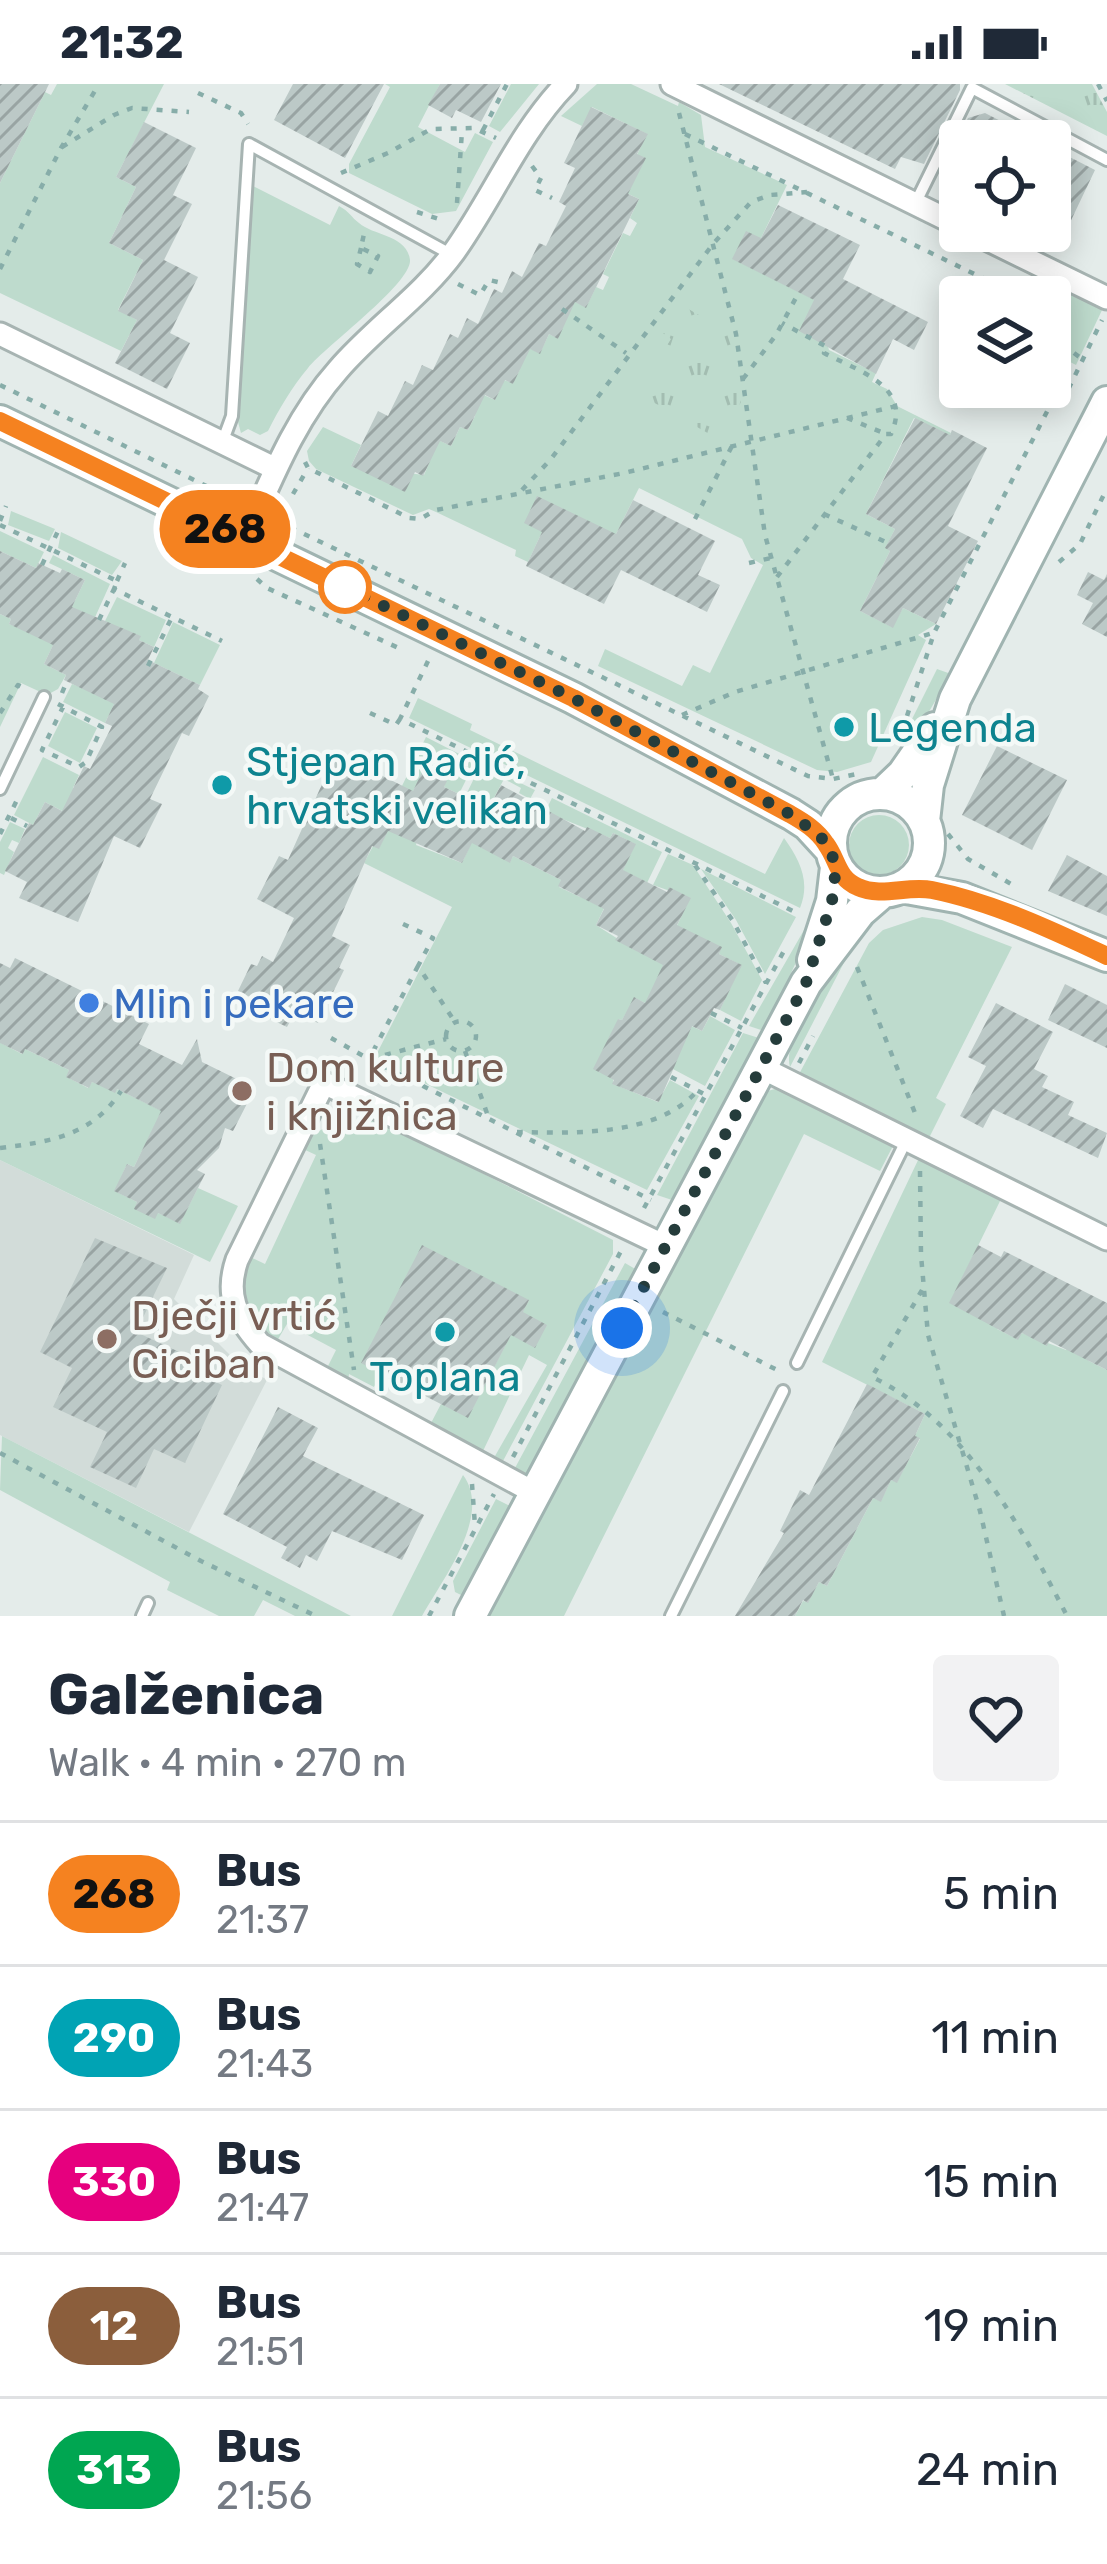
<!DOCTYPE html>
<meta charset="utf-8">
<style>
:root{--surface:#fff;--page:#f2f2f3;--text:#1f2937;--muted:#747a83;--line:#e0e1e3}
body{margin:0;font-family:Rubik,sans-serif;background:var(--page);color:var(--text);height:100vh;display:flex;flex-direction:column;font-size:45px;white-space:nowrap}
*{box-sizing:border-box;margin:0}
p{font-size:39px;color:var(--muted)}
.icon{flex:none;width:66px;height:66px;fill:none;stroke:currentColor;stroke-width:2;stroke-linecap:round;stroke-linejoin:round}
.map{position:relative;height:1532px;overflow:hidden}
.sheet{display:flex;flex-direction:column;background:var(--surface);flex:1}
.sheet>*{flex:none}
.badge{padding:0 24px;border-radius:39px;font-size:42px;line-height:78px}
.tools{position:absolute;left:939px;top:36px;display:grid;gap:24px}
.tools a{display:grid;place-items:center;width:132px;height:132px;border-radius:12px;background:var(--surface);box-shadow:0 6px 30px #0003;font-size:60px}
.you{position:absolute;width:60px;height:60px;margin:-30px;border:9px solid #fff;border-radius:50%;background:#1a73e8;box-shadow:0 0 0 18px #1a73e833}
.map>.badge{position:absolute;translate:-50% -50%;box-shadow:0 0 0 6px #fff}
.round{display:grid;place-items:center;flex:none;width:126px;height:126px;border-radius:12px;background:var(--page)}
.head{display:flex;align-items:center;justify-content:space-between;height:204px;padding:0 48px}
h1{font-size:57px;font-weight:700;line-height:90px}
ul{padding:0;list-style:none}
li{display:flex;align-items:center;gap:36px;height:144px;padding:0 48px;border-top:3px solid var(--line)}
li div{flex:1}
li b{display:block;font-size:45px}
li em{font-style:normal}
li .badge{min-width:132px;font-weight:700;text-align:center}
.status{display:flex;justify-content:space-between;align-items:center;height:84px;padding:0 60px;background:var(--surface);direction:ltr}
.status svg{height:33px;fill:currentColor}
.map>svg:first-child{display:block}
</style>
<div class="status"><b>21:32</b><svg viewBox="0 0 49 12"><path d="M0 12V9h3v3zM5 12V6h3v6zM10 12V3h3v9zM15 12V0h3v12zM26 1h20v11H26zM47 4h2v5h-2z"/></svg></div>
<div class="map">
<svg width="1107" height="1532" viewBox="0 0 1107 1532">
<defs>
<pattern id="park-tufts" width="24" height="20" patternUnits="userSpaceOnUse" patternTransform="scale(3)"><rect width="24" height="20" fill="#bedbcd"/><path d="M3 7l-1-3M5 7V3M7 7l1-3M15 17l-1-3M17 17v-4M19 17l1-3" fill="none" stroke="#a3bdb1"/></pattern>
<pattern id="building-hatch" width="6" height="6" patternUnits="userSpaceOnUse" patternTransform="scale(3)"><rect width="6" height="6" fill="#bcc9c7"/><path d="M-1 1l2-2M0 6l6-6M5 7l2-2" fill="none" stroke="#99a4a3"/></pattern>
</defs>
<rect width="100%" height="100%" fill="#e4ecea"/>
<!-- built -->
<path fill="#d2dcd9" d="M 0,1076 L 194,1171 L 174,1215 L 234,1275 L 267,1296 L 189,1448 L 0,1351 Z"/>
<!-- green -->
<path fill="#bedbcd" d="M 57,0 L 164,0 L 116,93 L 136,103 L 109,159 L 143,176 L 118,226 L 137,236 L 121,267 L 0,209 L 0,99 L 45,8 L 51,11 Z
M 385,0 L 440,0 L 418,43 L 465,68 L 475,49 L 493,58 L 456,127 L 432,130 L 349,89 L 349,80 L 390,3 Z
M 511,0 L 539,0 L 500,48 L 489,42 Z
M 597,0 L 631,0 L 678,22 L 679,18 L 701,31 L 705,63 L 787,101 L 761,154 L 814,216 L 829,266 L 876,289 L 872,298 L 887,305 L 897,322 L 951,349 L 947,357 L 943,348 L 914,334 L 866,430 L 895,445 L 886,463 L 890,467 L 860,527 L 892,543 L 903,524 L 936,540 L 918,551 L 926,556 L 871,678 L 837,688 L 817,686 L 598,582 L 605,565 L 682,602 L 693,581 L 710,589 L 763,481 L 751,474 L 742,455 L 639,404 L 616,450 L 542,448 L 528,478 L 515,472 L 516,466 L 436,428 L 429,425 L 413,431 L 316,385 L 309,377 L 307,367 L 323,343 L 361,361 L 351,382 L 424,391 L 430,377 L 432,353 L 451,362 L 460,343 L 468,346 L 475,332 L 477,308 L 495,316 L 504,296 L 513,299 L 520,285 L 512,281 L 522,261 L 540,269 L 549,250 L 557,254 L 567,214 L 586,223 L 596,203 L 603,206 L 609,193 L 603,190 L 623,149 L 630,152 L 637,139 L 630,134 L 639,115 L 620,106 L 647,50 L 592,23 L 582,42 L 561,32 Z
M 253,102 L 330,141 L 339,122 C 350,128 351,133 359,139 C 374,152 407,151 410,176 C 412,199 326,262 308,284 C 292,303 279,325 268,347 L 260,351 L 248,345 L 241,349 L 238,338 Z
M 1046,197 L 1103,224 L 1076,281 L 1050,268 L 1050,213 L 1025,213 L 1036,199 Z
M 11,427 L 55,445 L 49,457 L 8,441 Z
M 0,447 L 44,468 L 36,484 L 0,467 Z
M 61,448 L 122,477 L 112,491 L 58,464 Z
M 53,471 L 110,500 L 92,540 L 69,529 L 85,496 L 49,479 Z
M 117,513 L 166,536 L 154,563 L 139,556 L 140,552 L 104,539 Z
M 0,530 L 11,535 L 9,540 L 55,557 L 44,580 L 66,591 L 58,605 L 47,611 L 21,599 L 0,643 Z
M 173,538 L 220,561 L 200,601 L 154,579 Z
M 937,585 L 951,590 L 913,655 L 904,651 Z
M 72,600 L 116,616 L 105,639 L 63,618 Z
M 418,614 L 472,640 L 470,646 L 765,790 L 784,754 C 799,775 811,797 800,824 L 409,634 Z
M 65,628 L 97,644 L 80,679 L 48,662 Z
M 426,653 L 475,678 L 459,710 L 444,703 L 446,697 L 424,686 L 409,715 L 398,710 Z
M 43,673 L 79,691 L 73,704 L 79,708 L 68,730 L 45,718 L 33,741 L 14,731 Z
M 481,680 L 535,706 L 530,715 L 519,709 L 521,704 L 504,695 L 487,727 L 464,715 Z
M 552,714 L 662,768 L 647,799 L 620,792 L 635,760 L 613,749 L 610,754 L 545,728 Z
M849 761a30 30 0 1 1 60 0a30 30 0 1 1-60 0Z
M 10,738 L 25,745 L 19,759 L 12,756 L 8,764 L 14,768 L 4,791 L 0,789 L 0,758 Z
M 389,743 L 417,757 L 416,761 L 462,779 L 474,753 L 510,778 L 513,772 L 561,796 L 559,803 L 580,813 L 584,807 L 607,818 L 596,841 L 637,867 L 666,876 L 651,922 L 635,914 L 622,936 L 618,935 L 613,1000 L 658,1018 L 670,996 L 699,1012 L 647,1106 L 374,975 L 452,823 L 364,779 L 373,762 L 379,764 Z
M 668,770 L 693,781 L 731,839 L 762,896 L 741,937 L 720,926 L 741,881 L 719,870 L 721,863 L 674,848 L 690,814 L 653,801 Z
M 701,785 L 796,833 L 765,890 L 736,836 Z
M 922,833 L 942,836 L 1012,863 L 936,1014 L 946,1020 L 928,1056 L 798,992 L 869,859 L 883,846 Z
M 812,844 L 764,947 L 749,942 L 804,846 Z
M 850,861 L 851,865 L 790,983 C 781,955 831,884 850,861 Z
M 710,932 L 735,946 L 705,1002 L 671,984 L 685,939 L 702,947 Z
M 743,949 L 759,954 L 672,1116 L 657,1111 Z
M 0,953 L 1,959 L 22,970 L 25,965 L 69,986 L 67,993 L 88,1004 L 92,998 L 117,1005 L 162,1027 L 134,1083 L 127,1080 L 115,1107 L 137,1118 L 135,1125 L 158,1129 L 180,1139 L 198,1104 L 238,1122 L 210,1178 L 0,1076 Z
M 775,1005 L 786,1007 L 894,1060 L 880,1087 L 804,1050 L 564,1532 L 487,1532 L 764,1008 Z
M 370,1036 L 390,1042 L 613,1156 L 613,1170 L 503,1377 L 495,1372 L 547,1281 L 529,1271 L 483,1367 L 431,1339 L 441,1320 L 468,1333 L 529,1216 L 381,1289 L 374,1303 L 349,1290 L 348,1297 L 327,1284 L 336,1266 L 287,1240 L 277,1257 C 242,1233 238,1211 248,1172 L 265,1180 L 316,1071 L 301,1064 C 317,1041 343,1036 370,1036 Z
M 920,1072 L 1002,1113 L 950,1219 L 1003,1231 L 997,1245 L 1017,1255 L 1022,1249 L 1066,1266 L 1071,1256 L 1089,1277 L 1107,1286 L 1107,1532 L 795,1532 L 803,1517 L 808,1518 L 819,1498 L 827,1502 L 873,1414 L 881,1417 L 891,1396 L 897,1398 L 920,1355 L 915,1352 L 925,1330 L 822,1278 Z
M 625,1179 L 637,1186 L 527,1390 L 515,1384 Z
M 2,1352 L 351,1532 L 295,1532 L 263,1516 L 254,1532 L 219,1532 L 167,1506 L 170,1498 L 0,1406 Z
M 463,1391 C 493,1431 442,1496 422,1532 L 392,1532 Z
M 496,1415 L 510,1422 L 463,1512 L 455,1508 L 453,1497 Z"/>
<!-- park -->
<path fill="url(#park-tufts)" d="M 1005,0 L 1092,0 L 1107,28 L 1107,52 Z
M 678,219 L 730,249 L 741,318 L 720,356 L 637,309 L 671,255 L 659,246 Z"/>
<!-- building -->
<path fill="url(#building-hatch)" d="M 0,0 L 49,0 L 0,99 Z
M 293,0 L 384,0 L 345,74 L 274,36 Z
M 440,0 L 501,0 L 481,38 L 456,26 L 452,34 L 428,21 Z
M 719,0 L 960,0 L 960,6 L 924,80 L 901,73 L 895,85 Z
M 591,23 L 648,50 L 637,70 L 646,74 L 628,110 L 639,115 L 586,224 L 575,218 L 558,255 L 549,250 L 540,270 L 530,265 L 513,300 L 505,296 L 495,316 L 485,311 L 468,346 L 460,343 L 451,362 L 440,357 L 423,392 L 415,388 L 405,408 L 351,382 L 378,327 L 388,332 L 405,297 L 413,301 L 422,281 L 433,286 L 450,250 L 458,254 L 467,234 L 478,240 L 494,205 L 502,209 L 512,187 L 522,193 L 539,159 L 546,162 L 566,122 L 559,118 L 575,84 L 564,79 Z
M 985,29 L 1039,57 L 960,57 L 960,98 L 941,89 L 968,34 Z
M 144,38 L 196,64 L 173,111 L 192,120 L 164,176 L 198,193 L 170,249 L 190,259 L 167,305 L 115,279 L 137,236 L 118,227 L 143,176 L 109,159 L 136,103 L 116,93 Z
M 1050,63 L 1095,86 L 1065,149 L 1050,142 Z
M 778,121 L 860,161 L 843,195 L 928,238 L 914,266 L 893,255 L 876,290 L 799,247 L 814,216 L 732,175 L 746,147 L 761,154 Z
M 915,334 L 950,351 L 952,346 L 987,364 L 948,442 L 978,457 L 936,540 L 903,524 L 893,544 L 860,527 L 890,467 L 885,464 L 895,445 L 866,430 Z
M 537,412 L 616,450 L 633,416 L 715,457 L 698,491 L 720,501 L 707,528 L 621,486 L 604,520 L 526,482 L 542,448 L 524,439 Z
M 0,467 L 36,484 L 38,479 L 60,489 L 62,485 L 85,496 L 72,523 L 141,552 L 139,556 L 154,563 L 148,576 L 200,601 L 198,605 L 209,612 L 189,652 L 182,649 L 150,715 L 162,720 L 140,764 L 114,752 L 78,838 L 19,814 L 27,798 L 5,787 L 29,739 L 33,741 L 45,718 L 62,727 L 84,682 L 90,685 L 112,642 L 105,639 L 114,620 L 64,596 L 66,591 L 44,580 L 53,561 L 9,540 L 11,535 L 0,530 Z
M 1088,488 L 1104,496 L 1107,490 L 1107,553 L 1082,540 L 1093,519 L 1077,511 Z
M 997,662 L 1067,696 L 1032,766 L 962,731 Z
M 336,669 L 413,707 L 423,686 L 447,697 L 444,703 L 489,724 L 501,701 L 585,747 L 587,743 L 610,754 L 613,749 L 636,760 L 623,786 L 667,808 L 669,803 L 691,814 L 677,841 L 722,863 L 719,870 L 742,881 L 720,926 L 714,924 L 702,947 L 692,942 L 659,1018 L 612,1000 L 614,996 L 593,985 L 618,935 L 622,936 L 634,913 L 645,919 L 663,881 L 615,856 L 618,852 L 596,841 L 604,825 L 558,802 L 561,796 L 513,772 L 510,779 L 472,759 L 462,779 L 388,747 L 379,765 L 372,762 L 332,852 L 350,861 L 339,884 L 344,886 L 318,939 L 295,928 L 287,943 L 245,923 L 250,913 L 238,907 L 251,880 L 257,882 L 262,872 L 273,878 L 294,834 L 257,815 L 279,772 L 288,776 Z
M 1067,771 L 1107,792 L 1107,832 L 1048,807 Z
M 15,874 L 149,940 L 139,960 L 182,981 L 197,955 L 202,978 L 255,1004 L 233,1047 L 225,1044 L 219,1064 L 197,1086 L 205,1090 L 180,1140 L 158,1129 L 155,1135 L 134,1125 L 137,1118 L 114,1107 L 127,1080 L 134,1083 L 161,1027 L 117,1005 L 115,1009 L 92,998 L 89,1004 L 66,993 L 69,986 L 25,965 L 23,970 L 0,959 L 0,879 L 10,884 Z
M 1065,900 L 1107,921 L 1107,964 L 1048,936 Z
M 996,919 L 1053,948 L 1034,985 L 1048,992 L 1042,1003 L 1074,1018 L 1068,1031 L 1107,1049 L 1098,1074 L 993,1025 L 983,1044 L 960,1032 L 986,982 L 968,973 Z
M 95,1154 L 167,1184 L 136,1248 L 188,1272 L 183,1282 L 222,1301 L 185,1379 L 154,1365 L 136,1404 L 90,1383 L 107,1348 L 53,1323 L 72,1284 L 40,1268 Z
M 422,1161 L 529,1216 L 523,1228 L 547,1241 L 535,1264 L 511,1251 L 468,1334 L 361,1279 Z
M 978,1161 L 1001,1173 L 1004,1167 L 1107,1219 L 1107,1286 L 1049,1257 L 1047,1262 L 1022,1249 L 1018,1256 L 949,1219 Z
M 867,1300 L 925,1330 L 915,1352 L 920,1354 L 897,1399 L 891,1396 L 881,1418 L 873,1414 L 827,1502 L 819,1498 L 808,1519 L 803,1516 L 795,1532 L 735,1532 L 784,1449 L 780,1447 L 800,1406 L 809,1411 Z
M 278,1323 L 318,1344 L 303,1372 L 424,1431 L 402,1476 L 332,1447 L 317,1477 L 306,1471 L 300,1484 L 281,1474 L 287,1463 L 223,1430 Z"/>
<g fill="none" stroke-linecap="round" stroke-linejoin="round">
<defs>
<path id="lane" d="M 915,120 L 972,4 L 1107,76
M 222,359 L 232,332 L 249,60 L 452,171
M 0,705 L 44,613
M 797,1279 L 906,1057
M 142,1532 L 148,1519
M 671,1532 L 783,1307"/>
<path id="street" d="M 672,0 L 960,142
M 970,147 L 1107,214
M 0,250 L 276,385
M 245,454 C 271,396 295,334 338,286 C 374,244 421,213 454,168 C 494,112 518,50 566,0
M 760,983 L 1107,1155
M 535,1409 L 260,1260 C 236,1233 225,1211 237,1176 L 324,999 L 665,1162"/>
<path id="secondary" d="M 0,337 L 573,614 L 791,730 L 808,741 L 830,765
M831 759a49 49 0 1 1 98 0a49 49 0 1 1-98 0Z
M 882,710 L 903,690 L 935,644
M 924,737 L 928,701 L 955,615 L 1107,318
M 901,803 L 962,814 L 1107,872
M 813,876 L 832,817 L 836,783
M 470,1532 L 806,899 L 860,828 L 883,808"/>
</defs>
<!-- lane casing -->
<use href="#lane" stroke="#a7b4b2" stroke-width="16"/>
<!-- street casing -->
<use href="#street" stroke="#a7b4b2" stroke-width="27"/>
<!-- secondary casing -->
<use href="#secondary" stroke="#a0b4b1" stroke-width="36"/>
<!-- path -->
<path stroke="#87ada9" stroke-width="4.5" stroke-dasharray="6 9" stroke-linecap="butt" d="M 1098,0 L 1107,17
M 198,9 L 241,29 L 248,40
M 679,29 L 736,250 L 765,451 L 833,695
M 483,46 L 507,0
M 685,50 L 1022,213
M 62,63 L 114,31 L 132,24 L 189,28
M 532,82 L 541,94 L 535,106 L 552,114
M 341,89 L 388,69 L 431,45 L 473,44 L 496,54
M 457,119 L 462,47
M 417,128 L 439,135
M 361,164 L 357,180 L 370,188 L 378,172 L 361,164 L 365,145
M 0,185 L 61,64 L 99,0
M 458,200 L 480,211 L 489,196 L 506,200
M 562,225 L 626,269
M 1050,230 L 1066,222
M 1050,251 L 1082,275
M 743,295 L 776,251 L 799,208
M 0,301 L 235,416
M 847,334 L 886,350
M 305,378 L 308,384 L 409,434 L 420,435 L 436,426 L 624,389 L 896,322
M 522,406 L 551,375 L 713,160 L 751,118 L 770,111 L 807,108
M 293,410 L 308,384
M 824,430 L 888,459
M 695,435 L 732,362
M 0,437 L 6,422
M 277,437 L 808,692 L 833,695 L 861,689
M 0,441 L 117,497 L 114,505 L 222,557
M 1059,478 L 1080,460 L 1107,404
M 749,479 L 771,474
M 42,481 L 58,447
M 777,493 L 886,350 L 891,350 C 913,302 858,287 824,269 L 827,263 L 782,239
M 257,495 L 267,504 L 403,566
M 117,497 L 125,479
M 99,536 L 114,505
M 428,577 L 400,635 L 797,829
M 148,582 L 172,533
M 62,609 L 67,597
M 58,620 L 102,643 L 86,678 L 79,683 L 42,666 L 63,623
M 0,629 L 18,601 L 26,605
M 370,629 L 396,641 L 400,635
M 682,631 L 735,608 L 933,549
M 907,632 L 934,549 L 1057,308 L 1065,312 L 1102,236
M 11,734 L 27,742
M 0,750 L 18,714
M 948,750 L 968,775 L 1018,804
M 695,781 L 733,837 L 766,899
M 403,840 L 433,854 L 418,882 L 455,938
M 418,882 L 369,975 L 651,1116
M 857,883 L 917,1034
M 711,929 L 742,944
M446 952a15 15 0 1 1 30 0a15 15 0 1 1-30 0Z
M 331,954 L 369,975 L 446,955
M 465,967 L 489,1035
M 799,979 L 813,952
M 671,993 L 706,1011
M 517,1048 C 573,1049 657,1053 697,1007
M 320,1060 L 354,1286
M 0,1064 C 49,1058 92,1052 121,1007
M 920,1087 L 921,1171 L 928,1251 L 980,1427 L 1004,1532
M 644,1124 L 785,865
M 922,1206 L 872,1293 C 966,1338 1021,1443 1067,1532
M 663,1228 L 781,1288
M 0,1369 L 201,1477 L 316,1532
M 513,1373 L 622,1165
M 472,1400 L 475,1442
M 429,1532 L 494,1410"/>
<!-- lane -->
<use href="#lane" stroke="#fff" stroke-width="10"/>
<!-- street -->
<use href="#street" stroke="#fff" stroke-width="21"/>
<!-- secondary -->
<use href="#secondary" stroke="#fff" stroke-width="30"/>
</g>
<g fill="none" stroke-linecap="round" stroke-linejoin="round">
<defs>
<path id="line" d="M 0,337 L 573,614 L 790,730 C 804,738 817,746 826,760 C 838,776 837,794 858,803 C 882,814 907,801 932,806 C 992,818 1052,846 1107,872"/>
</defs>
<!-- line casing -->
<use href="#line" stroke="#fff" stroke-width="27"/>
<!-- line -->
<use href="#line" stroke="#f58220" stroke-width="18"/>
<!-- walk -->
<path stroke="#253c3b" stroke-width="12" stroke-dasharray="0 21.6" d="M 345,503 L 573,614 L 790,730 L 820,752 L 830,765 L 836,783 L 832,817 L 806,899 L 622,1244"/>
</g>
<!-- markers -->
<circle fill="#fff" stroke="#f58220" stroke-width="6" cx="345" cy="503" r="24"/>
<g fill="#0f9aa8" stroke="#f4f9f7" stroke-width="4.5">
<circle cx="844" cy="643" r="12"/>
<circle cx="222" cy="701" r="12"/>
<circle cx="445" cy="1248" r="12"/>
</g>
<circle fill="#3f7fe0" stroke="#f4f9f7" stroke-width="4.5" cx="89" cy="919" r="12"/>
<g fill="#8d6e63" stroke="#f4f9f7" stroke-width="4.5">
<circle cx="242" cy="1007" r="12"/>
<circle cx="107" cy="1255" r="12"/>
</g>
<g text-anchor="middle" stroke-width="9" stroke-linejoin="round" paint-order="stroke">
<!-- culture labels -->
<g font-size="42" fill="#0d838f" stroke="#f4f9f7" text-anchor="start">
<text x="868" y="658">Legenda</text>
<text x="246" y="692">Stjepan Radić,<tspan x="246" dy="48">hrvatski velikan</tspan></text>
<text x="445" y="1307" text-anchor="middle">Toplana</text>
</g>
<!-- shop labels -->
<g font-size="42" fill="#366cbe" stroke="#f4f9f7" text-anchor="start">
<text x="113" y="934">Mlin i pekare</text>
</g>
<!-- education labels -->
<g font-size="42" fill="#785e54" stroke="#f4f9f7" text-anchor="start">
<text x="266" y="998">Dom kulture<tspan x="266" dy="48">i knjižnica</tspan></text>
<text x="131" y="1246">Dječji vrtić<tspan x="131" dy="48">Ciciban</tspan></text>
</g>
</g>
</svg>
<div class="tools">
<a><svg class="icon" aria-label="locate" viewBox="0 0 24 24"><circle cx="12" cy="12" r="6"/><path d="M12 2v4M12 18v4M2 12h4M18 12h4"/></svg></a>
<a><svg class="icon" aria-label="layers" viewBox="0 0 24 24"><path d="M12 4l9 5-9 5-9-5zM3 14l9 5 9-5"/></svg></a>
</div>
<div class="you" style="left:622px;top:1244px"></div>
<b class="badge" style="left:225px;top:445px;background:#f58220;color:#111">268</b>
</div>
<section class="sheet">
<div class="head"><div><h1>Galženica</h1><p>Walk · 4 min · 270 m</p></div><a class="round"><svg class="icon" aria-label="heart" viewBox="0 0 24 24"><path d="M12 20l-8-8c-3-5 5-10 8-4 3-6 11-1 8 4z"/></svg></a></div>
<ul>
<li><span class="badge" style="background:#f58220;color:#111">268</span><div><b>Bus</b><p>21:37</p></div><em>5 min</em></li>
<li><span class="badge" style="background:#00a3b4;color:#fff">290</span><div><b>Bus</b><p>21:43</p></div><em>11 min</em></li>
<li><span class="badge" style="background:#e6007e;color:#fff">330</span><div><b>Bus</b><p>21:47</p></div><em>15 min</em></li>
<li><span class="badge" style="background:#8b5e3c;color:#fff">12</span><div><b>Bus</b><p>21:51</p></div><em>19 min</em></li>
<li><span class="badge" style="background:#00a651;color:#fff">313</span><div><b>Bus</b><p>21:56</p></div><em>24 min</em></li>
</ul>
</section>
